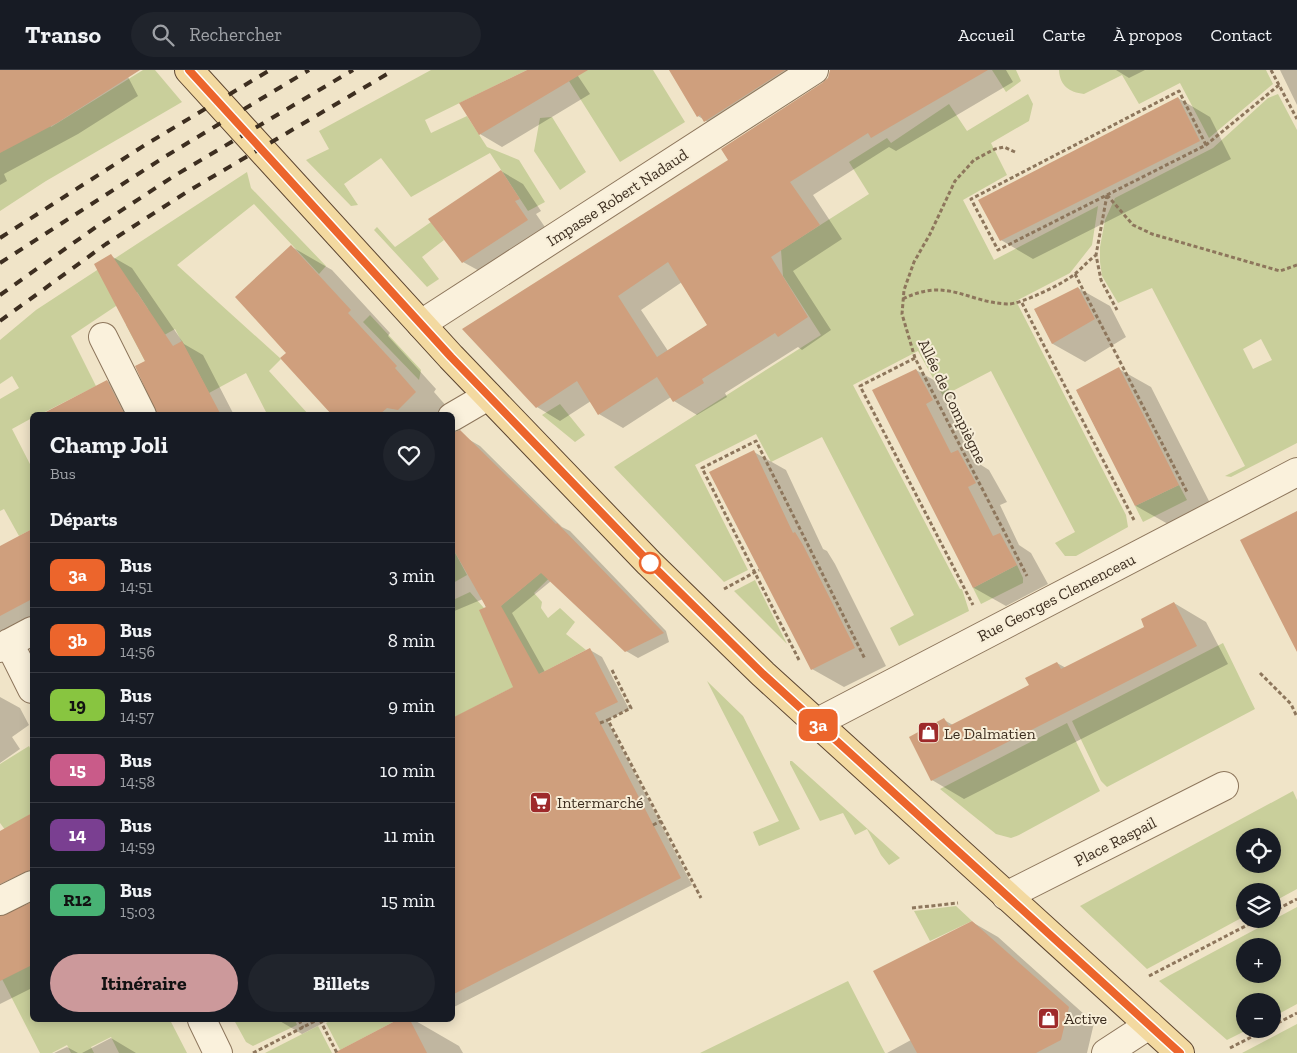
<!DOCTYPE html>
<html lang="fr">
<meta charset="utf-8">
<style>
:root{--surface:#171b24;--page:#20242c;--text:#f1f3f6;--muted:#9ea1a6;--line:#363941;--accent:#cc999b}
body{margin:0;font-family:"Zilla Slab",serif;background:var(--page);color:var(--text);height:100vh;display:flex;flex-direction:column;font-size:19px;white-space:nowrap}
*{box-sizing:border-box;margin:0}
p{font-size:16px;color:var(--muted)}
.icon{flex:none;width:28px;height:28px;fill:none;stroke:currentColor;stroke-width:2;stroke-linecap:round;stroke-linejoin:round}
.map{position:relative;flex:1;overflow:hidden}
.drawer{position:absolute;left:30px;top:342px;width:425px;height:610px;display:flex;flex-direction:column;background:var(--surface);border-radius:8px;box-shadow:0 2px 12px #0003}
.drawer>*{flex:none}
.badge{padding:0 10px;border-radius:8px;font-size:18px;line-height:32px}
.buttons{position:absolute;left:1236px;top:758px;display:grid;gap:10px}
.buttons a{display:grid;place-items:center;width:45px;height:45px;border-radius:50%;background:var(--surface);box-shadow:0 2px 12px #0003;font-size:25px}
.map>.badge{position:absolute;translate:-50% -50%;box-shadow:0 0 0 2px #fff}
h2{padding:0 20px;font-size:19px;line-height:45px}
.round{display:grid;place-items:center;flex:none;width:52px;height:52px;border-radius:26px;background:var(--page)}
.headline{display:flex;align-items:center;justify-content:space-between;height:85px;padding:0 20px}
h1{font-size:24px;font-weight:700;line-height:38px}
.button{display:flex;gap:10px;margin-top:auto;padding:10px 20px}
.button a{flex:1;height:58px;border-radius:30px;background:var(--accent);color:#111;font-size:20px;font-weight:700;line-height:58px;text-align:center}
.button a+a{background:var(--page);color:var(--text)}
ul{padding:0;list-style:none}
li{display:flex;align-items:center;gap:15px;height:65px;padding:0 20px;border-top:1px solid var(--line)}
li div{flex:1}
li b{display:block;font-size:19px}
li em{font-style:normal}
li .badge{min-width:55px;font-weight:700;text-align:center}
header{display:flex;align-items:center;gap:30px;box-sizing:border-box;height:70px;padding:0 25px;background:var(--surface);border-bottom:1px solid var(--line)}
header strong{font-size:24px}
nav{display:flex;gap:28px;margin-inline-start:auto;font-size:18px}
.search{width:350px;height:45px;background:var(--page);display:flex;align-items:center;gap:12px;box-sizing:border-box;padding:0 18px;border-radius:28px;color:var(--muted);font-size:19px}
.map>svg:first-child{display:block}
</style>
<header>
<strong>Transo</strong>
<div class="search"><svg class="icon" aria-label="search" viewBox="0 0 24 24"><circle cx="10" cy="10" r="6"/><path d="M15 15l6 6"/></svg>Rechercher</div>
<nav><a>Accueil</a><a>Carte</a><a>À propos</a><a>Contact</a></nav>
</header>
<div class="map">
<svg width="1297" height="983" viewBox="0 0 1297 983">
<rect width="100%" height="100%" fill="#f0e4c8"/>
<!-- green -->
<path fill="#c9cf9b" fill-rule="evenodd" d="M 143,0 L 155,0 L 182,32 L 46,111 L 0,141 L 0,81 L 35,27 L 51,57 Z
M 431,0 L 527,0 L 425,50 L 431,63 L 467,46 L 487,77 L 519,90 L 545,132 L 528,141 L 490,83 L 411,127 L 381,88 L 344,114 L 358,135 L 351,136 L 306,90 L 329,79 L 319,61 Z
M 562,0 L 653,0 L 685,52 L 620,92 Z
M 992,0 L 1016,0 L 1021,11 L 1006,22 Z
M 1059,0 L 1266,0 L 1273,14 L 1209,68 L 1180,13 L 1139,34 L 1122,5 L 1084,24 C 1069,22 1060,16 1059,0 Z
M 1028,24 L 1033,34 L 1029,51 L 991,73 L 1007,105 L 963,130 L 994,190 L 1098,136 L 1092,175 L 1070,203 L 1016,231 L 1126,445 L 1128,457 L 1076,486 L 1065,486 L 1055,473 L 1075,462 L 991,301 L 943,326 L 918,281 L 853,315 L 960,519 L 962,519 L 969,541 L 899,576 L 890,558 L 914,545 L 822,367 L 771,392 L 756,364 L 695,395 L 748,500 L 724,512 L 614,397 L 821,265 L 783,206 L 781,180 L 869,124 L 849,92 L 887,68 L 891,73 L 949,34 L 967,61 Z
M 1278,24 L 1297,60 L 1297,373 L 1231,407 L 1225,406 L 1245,396 L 1152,218 L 1118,233 L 1102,206 L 1100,192 L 1100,177 L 1105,150 L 1115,128 L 1213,78 L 1268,28 ZM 1261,269 L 1272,290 L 1253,299 L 1243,279 Z
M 552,47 L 586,102 L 560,120 L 534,81 L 540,48 Z
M 247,102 L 251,118 L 326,196 L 319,204 L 254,134 L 177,195 L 281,289 L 269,301 L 309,345 L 262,345 L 266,342 L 246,303 L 209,323 L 175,259 L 159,268 L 165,280 L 145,291 L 126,255 L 148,239 L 137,222 L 71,266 L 96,316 L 39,345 L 32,345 L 32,348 L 12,359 L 32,398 L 32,459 L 19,466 L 4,439 L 0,441 L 0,329 L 19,318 L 12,306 L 0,314 L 0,270 L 36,240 Z
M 431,152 L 444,170 L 422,187 L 439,209 L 427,217 L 374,160 L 377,157 L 395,177 Z
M 370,245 L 421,300 L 419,310 L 363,252 Z
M 560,334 L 585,365 L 575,372 L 542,345 Z
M 1179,415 L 1187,430 L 1143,452 L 1135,436 Z
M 452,477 L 467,505 L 453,513 L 452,513 Z
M 580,478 L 534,523 L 542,532 L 541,538 L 548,548 L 560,538 L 575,552 L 566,564 L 586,580 L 453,648 L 453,530 L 470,522 L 490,545 L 556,490 Z
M 1017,495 L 1023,508 L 1023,513 L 981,534 L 973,518 Z
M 755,510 L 787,574 L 734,521 Z
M 1223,573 L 1255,639 L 1107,717 L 1101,711 L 1072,651 Z
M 707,611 L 743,646 L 800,759 L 759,776 L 753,762 L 779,751 Z
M 1067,653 L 1100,721 L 1019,765 L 1011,768 L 996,764 L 940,719 Z
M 29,676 L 32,682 L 32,743 L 26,747 L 32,758 L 32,781 L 24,785 L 0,753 L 0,694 Z
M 790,691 L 792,691 L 900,788 L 889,795 L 881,785 L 867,759 L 855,765 L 843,743 L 820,751 L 790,694 Z
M 1293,721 L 1297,730 L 1297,819 L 1273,832 L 1272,821 L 1245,821 L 1245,846 L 1147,899 L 1080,836 ZM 1245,766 L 1272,766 L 1272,794 L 1245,794 Z
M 956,836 L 972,851 L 930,871 L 914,841 Z
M 1297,837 L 1297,934 L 1273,947 L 1272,931 L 1245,931 L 1245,959 L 1249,959 L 1227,970 L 1159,911 ZM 1245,876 L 1272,876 L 1272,904 L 1245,904 Z
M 32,894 L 32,950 L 170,950 L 187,983 L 119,983 L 111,967 L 91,977 L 94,983 L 71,983 L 67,975 L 52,983 L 40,983 L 2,909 Z
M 848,911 L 885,983 L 700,983 Z
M 234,950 L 295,950 L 297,955 L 253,976 L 246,972 Z
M 331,950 L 397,950 L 340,980 L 326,953 Z
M 1297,954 L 1297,983 L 1242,983 Z
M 318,956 L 332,983 L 265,983 Z"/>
<!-- shadow -->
<path fill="#0003" fill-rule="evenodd" d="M 0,0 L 132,0 L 126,3 L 138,26 L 78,64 L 4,104 L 7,111 L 0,115 Z
M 530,0 L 574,0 L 590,24 L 502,77 L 480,64 Z
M 680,0 L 829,0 L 729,65 L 698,46 Z
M 831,0 L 1006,0 L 1013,12 L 896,81 L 889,77 L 813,125 L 842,169 L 793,201 L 831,260 L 802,280 L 798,277 L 725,323 L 727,327 L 697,345 L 674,331 L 671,327 L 623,358 L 599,344 L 591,331 L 560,351 L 537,337 L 464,259 L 730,90 L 823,14 L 829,7 ZM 682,212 L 708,255 L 668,281 L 641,240 Z
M 1116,0 L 1145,0 L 1129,8 Z
M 1280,0 L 1297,0 L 1297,35 Z
M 1178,28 L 1210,47 L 1231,89 L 1033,189 L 1001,170 Z
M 501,101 L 523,114 L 541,141 L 536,144 L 549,163 L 485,204 L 463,192 Z
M 292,177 L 332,200 L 390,263 L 388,266 L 436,319 L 434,322 L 455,346 L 334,345 L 288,283 Z
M 111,186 L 132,198 L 184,274 L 203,285 L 234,345 L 157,345 L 146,291 Z
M 1078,218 L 1110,236 L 1126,267 L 1085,292 L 1053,274 L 1035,240 Z
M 1119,299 L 1151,317 L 1210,433 L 1168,454 L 1136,436 L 1077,321 Z
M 916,300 L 948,318 L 964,348 L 958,352 L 978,393 L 989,400 L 1007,432 L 1000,435 L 1019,475 L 1031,483 L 1048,514 L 1006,536 L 974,518 L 874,321 Z
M 107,311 L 129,324 L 139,345 L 64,345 Z
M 468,369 L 480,376 L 562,457 L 570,461 L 666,561 L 669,572 L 638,588 L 626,581 L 551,511 L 512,543 L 545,602 L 590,580 L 602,587 L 629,639 L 607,650 L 692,815 L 452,938 L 452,650 L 514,618 L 483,529 L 452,542 L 452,377 Z
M 754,382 L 786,400 L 823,479 L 827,481 L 835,494 L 886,596 L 844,617 L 812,599 Z
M 32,461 L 32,553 L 0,566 L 0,477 Z
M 1174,533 L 1206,552 L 1228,594 L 964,729 L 932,710 L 944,650 L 953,655 L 1031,616 L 1057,593 L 1066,598 L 1146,558 Z
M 0,627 L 20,638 L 29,655 L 12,667 L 20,679 L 0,693 Z
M 32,745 L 32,804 L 20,797 L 19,799 L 32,807 L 0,823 L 0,763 Z
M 32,832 L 32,918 L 0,934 L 0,858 L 10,845 Z
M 972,852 L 998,867 L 1094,953 L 1087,983 L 887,983 L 911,970 Z
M 278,950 L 329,950 L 302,964 Z
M 400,950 L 414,950 L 459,976 L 463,983 L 344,983 Z
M 111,968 L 136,983 L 82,983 Z
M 67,977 L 78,983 L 54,983 Z"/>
<!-- building -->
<path fill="#cf9f7d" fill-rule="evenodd" d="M 0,0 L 140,0 L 57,53 L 0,83 Z
M 527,0 L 588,0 L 479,65 L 459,33 Z
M 669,0 L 785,0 L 704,52 L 700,45 L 697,47 Z
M 830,0 L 988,0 L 871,68 L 868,63 L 790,112 L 820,155 L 771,187 L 808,247 L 778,267 L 775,263 L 702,309 L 704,313 L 673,332 L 657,307 L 598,345 L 577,311 L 536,338 L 462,259 L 728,90 L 721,79 L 822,13 L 828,8 ZM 668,192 L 707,255 L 657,287 L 618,226 Z
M 1178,27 L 1200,71 L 1000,171 L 978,130 Z
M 501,100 L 520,129 L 515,131 L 528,150 L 462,193 L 428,149 Z
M 291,175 L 351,240 L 348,243 L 397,296 L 395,298 L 416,322 L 398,340 L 387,338 L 379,345 L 332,345 L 280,288 L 286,283 L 235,227 Z
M 111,184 L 173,276 L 182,271 L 221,345 L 157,345 L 135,296 L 145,291 L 94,194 Z
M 1078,217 L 1095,249 L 1052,274 L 1034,239 Z
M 1119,297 L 1179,415 L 1135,436 L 1076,320 Z
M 916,299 L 933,330 L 926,334 L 951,383 L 958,380 L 976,413 L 968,417 L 993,466 L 1000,463 L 1017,495 L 973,518 L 872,320 Z
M 107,310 L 125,345 L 40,345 Z
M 460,360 L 556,454 L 557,453 L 664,563 L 625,582 L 541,503 L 501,536 L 539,604 L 590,578 L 618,632 L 595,643 L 681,808 L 452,925 L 452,648 L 513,617 L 479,540 L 486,537 L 452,477 L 452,363 Z
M 754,380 L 793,463 L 795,462 L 803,475 L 855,578 L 811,600 L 709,402 Z
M 1297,441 L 1297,582 L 1240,470 Z
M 32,459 L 32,529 L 0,546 L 0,476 Z
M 1174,532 L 1197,576 L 931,711 L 909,667 L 944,648 L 949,656 L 1029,615 L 1025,608 L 1057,592 L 1061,599 L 1144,557 L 1141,549 Z
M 32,743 L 32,799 L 0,814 L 0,761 Z
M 32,832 L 32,895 L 0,911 L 0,846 Z
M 972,851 L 1069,937 L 1061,970 L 1036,983 L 917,983 L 873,901 Z
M 397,950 L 410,950 L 427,983 L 334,983 Z"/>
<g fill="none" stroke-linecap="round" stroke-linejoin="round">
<defs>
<path id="minor" d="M 421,254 L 814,0
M 103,267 L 142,345
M 452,347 L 488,326
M 9,573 L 32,619
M 0,578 L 32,561
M 816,653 L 1297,402
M 1006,826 L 1224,716
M 0,831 L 32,815
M 202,950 L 218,983
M 1106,983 L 1149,955"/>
<path id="major" d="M 189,0 L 451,287 L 649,493 L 763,604 L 1180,983"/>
</defs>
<!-- minor casing -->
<use href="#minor" stroke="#8d765c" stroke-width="30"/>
<!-- major casing -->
<use href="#major" stroke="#5b4430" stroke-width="30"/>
<!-- path -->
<path stroke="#8d765c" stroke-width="3" stroke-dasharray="4 2.5" stroke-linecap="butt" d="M 1271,0 L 1297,49
M 1206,75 L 1179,21 L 971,129 L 998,180 L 1206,75 L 1279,15
M 1015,82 L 1004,77 L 995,79 L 974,90 L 955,111 L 930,164 L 914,192 L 904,220 L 902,244 L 915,288 L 1027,506
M 1107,125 L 1133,155 L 1152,164 L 1280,201 L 1297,195
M 1107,125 L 1096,185 L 1101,210 L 1117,240
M 1075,204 L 1187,422
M 903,229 C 947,207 966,232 1007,234 C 1020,235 1067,212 1076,203 C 1083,197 1088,191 1096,185
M 1022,233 L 1134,450
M 915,288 L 860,316 L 973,535
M 724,519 L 759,500
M 799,590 L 702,398 L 756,371 L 865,589
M 612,600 L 631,638 L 608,650 L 701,828
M 1260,603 L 1291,634 L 1297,647
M 600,653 L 608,650
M 653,755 L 661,751
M 912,838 L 958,833
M 1272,842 L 1297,829
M 1149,906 L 1259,849
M 299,950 L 303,958
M 320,950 L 337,983
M 1272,956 L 1297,943
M 1230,978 L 1267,959
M 253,983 L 317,950"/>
<!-- minor -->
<use href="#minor" stroke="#faf1dc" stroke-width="28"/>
<!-- major -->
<use href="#major" stroke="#f3d9a0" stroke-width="28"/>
<!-- rail -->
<path stroke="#3d2e20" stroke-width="4" stroke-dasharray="9 9" stroke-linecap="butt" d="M 0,168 L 145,75 L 270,0
M 0,193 L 166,86 L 309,0
M 0,225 L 96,157 L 174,106 L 353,0
M 0,251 L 106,174 L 190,120 L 394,0"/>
</g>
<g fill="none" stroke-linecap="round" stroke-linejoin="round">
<defs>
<path id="line" d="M 189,0 L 451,287 L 650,493 L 763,604 L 1180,983"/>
</defs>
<!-- line casing -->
<use href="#line" stroke="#fff" stroke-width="11"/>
<!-- line -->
<use href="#line" stroke="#ec652c" stroke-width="8"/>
</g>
<!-- icons -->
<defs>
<symbol id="shop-square" viewBox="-11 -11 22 22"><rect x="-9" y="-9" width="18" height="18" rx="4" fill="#9e2a2b" stroke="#f7eed8"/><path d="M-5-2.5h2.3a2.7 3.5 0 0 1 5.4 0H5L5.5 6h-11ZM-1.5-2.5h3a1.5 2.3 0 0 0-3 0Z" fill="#fff"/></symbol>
<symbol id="supermarket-square" viewBox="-11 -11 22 22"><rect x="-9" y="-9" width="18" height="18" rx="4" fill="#9e2a2b" stroke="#f7eed8"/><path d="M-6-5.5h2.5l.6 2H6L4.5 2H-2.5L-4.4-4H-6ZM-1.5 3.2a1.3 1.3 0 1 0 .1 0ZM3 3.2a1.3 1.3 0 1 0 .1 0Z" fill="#fff"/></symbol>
</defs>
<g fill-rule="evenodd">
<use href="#shop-square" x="916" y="650" width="25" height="25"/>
<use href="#supermarket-square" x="528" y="720" width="25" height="25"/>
<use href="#shop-square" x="1036" y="936" width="25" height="25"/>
</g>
<!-- markers -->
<circle fill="#fff" stroke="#ec652c" stroke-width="2.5" cx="650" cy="493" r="10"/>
<g text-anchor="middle" stroke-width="4" stroke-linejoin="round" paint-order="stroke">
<!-- street labels -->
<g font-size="16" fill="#3d2e20" stroke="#f7eed8">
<text transform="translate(617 127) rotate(-33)" y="6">Impasse Robert Nadaud</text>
<text transform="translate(953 331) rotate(64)" y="6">Allée de Compiègne</text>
<text transform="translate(1056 527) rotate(-27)" y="6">Rue Georges Clemenceau</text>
<text transform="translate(1115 771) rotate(-27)" y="6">Place Raspail</text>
</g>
<!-- poi labels -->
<g font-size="16" fill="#3d2e20" stroke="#f7eed8" text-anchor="start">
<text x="944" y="669">Le Dalmatien</text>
<text x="557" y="738">Intermarché</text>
<text x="1064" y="954">Active</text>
</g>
</g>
</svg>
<div class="buttons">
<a><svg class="icon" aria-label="locate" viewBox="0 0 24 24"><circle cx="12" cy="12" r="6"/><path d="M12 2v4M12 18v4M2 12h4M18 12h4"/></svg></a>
<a><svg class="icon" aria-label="layers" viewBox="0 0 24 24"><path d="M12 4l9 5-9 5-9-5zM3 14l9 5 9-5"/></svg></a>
<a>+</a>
<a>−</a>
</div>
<b class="badge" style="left:818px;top:655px;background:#ec652c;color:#fff">3a</b>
<section class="drawer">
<div class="headline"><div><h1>Champ Joli</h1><p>Bus</p></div><a class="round"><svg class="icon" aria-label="heart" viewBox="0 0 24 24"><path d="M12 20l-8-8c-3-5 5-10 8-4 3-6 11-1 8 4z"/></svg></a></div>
<h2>Départs</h2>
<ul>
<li><span class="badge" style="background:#ec652c;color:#fff">3a</span><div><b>Bus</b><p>14:51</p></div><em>3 min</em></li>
<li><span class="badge" style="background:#ec652c;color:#fff">3b</span><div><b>Bus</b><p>14:56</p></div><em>8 min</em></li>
<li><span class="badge" style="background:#88c540;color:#111">19</span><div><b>Bus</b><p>14:57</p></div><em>9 min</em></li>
<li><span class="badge" style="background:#c95b89;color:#fff">15</span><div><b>Bus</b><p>14:58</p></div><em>10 min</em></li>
<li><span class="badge" style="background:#7a3f91;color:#fff">14</span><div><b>Bus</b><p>14:59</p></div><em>11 min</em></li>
<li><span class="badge" style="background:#48b274;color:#111">R12</span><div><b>Bus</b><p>15:03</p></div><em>15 min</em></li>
</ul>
<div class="button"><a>Itinéraire</a><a>Billets</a></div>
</section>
</div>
